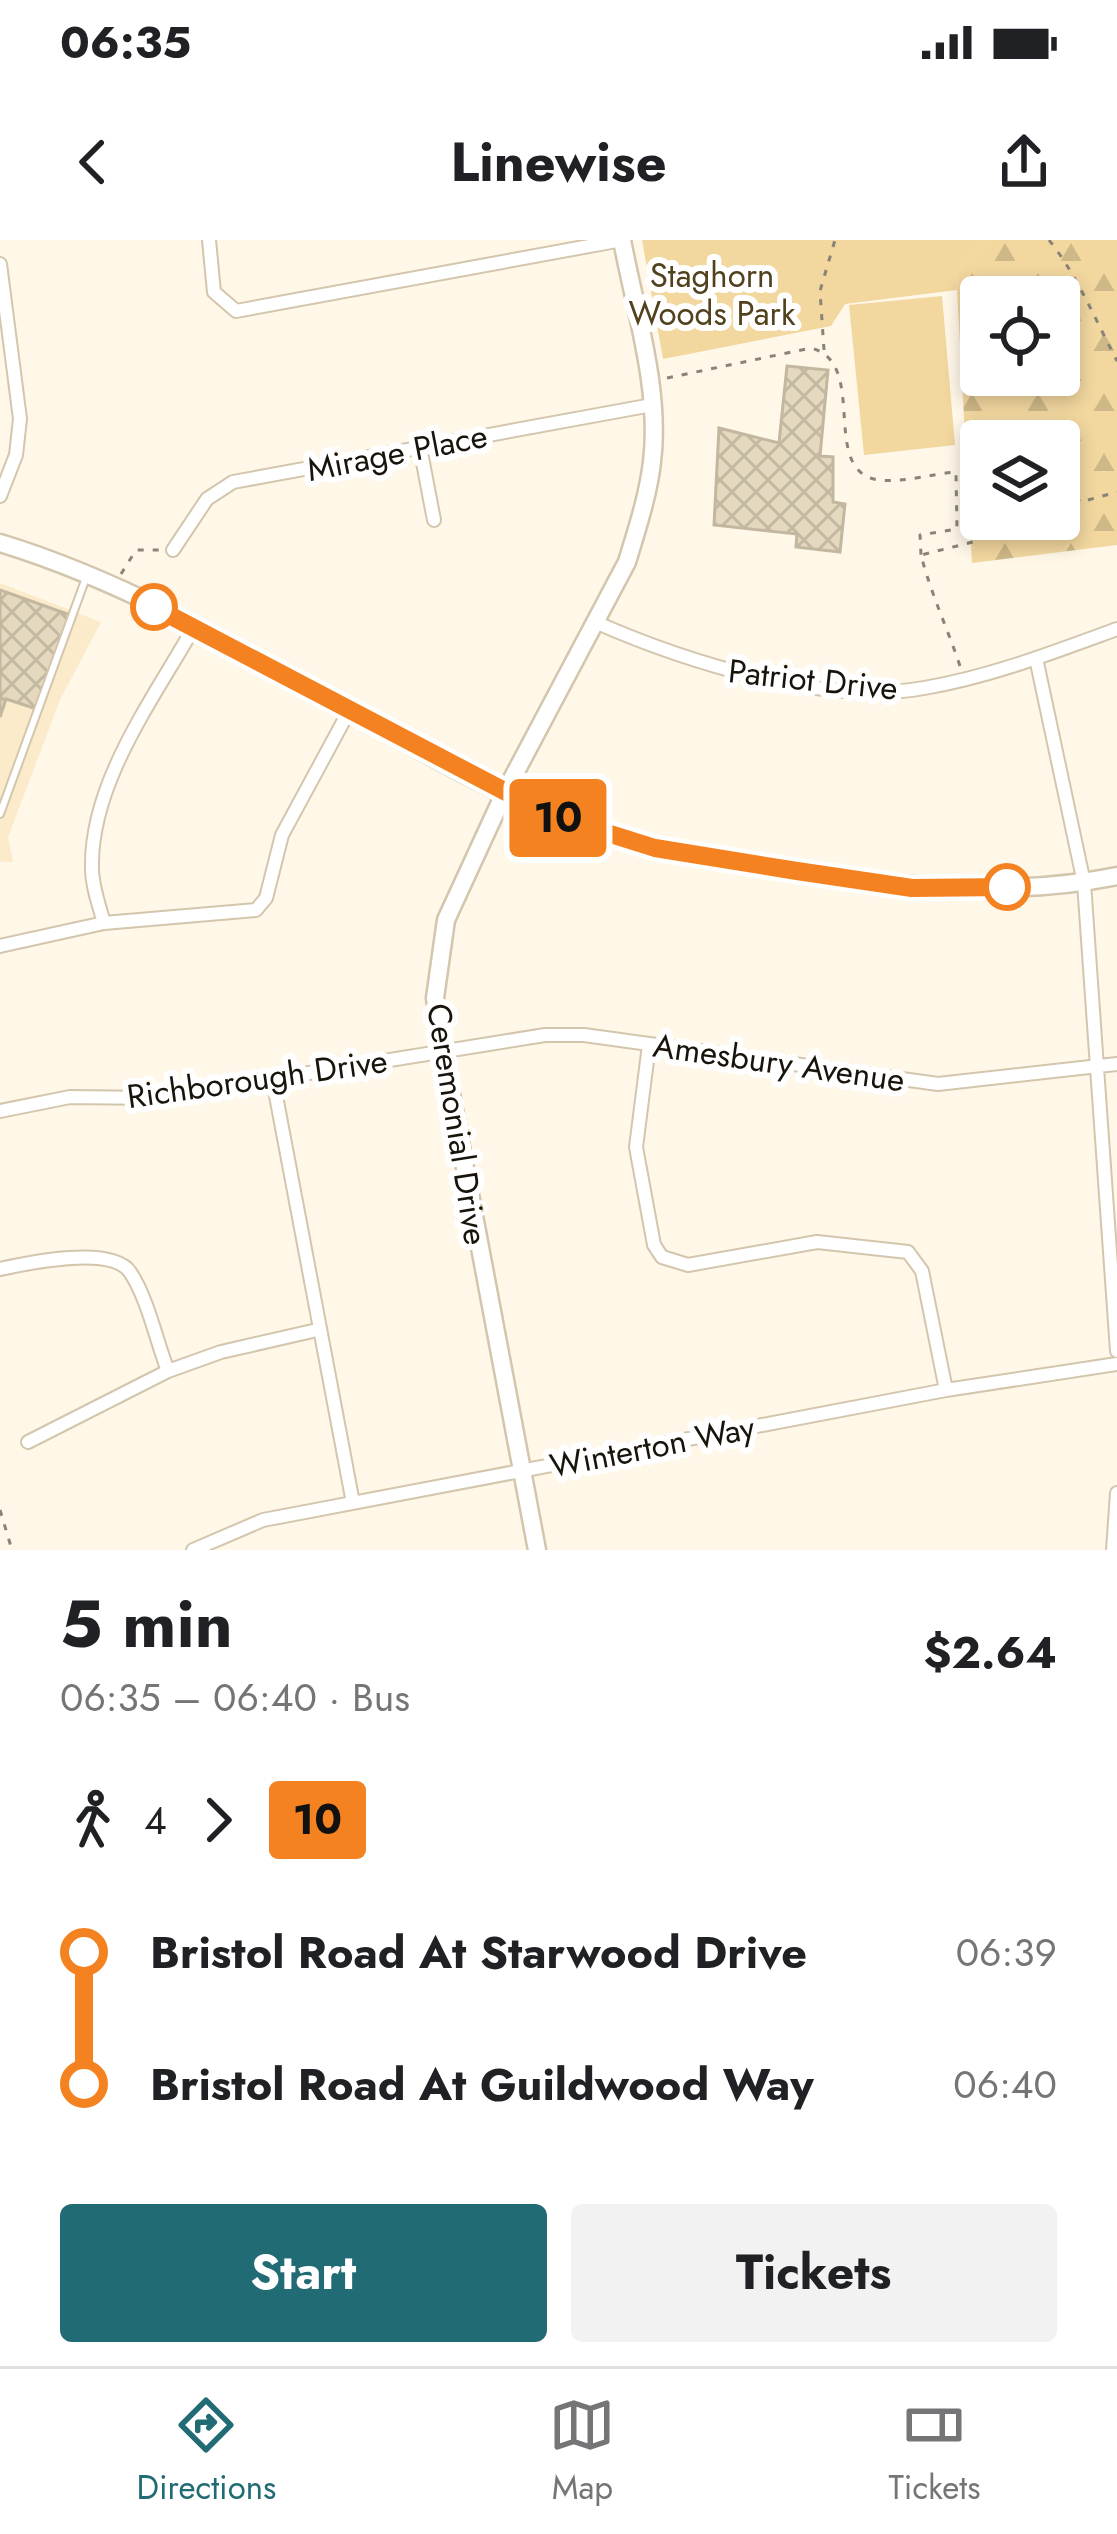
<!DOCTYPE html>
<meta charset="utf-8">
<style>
:root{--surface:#fff;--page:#f2f2f2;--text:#202124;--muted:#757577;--line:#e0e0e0;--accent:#216b74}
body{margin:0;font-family:Jost,sans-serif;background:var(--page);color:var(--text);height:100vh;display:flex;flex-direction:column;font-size:45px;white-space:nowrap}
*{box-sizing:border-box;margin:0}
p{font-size:39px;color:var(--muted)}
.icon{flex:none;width:66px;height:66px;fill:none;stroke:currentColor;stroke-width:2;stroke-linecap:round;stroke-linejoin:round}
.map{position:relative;height:1310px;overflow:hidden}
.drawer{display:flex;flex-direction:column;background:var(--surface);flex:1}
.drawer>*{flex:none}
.badge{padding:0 24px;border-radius:9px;font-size:42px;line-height:78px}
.fabs{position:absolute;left:960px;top:36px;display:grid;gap:24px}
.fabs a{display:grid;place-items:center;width:120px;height:120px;border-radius:12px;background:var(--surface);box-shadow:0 6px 18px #0003;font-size:60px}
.map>.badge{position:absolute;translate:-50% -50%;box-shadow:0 0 0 6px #fff}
.legs{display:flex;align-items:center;gap:18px;height:132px;padding:0 60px;font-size:39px}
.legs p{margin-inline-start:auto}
.headline{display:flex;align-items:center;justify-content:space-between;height:204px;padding:0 60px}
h1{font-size:66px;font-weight:700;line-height:90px}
.primary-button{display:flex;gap:24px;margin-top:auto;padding:24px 60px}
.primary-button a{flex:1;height:138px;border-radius:12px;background:var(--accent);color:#fff;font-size:48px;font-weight:700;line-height:138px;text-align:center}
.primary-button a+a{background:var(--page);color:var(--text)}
ul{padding:0 60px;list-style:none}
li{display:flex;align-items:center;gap:42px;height:132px;font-size:45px}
li i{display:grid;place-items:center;width:18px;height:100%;margin:0 15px;background:currentColor}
li i::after{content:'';width:30px;height:30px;margin:-15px;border:9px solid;border-radius:50%;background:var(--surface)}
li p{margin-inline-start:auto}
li:first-child i{background:linear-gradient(#0000 50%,currentColor 0)}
li:last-child i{background:linear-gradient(currentColor 50%,#0000 0)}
.status{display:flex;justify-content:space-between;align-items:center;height:84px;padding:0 60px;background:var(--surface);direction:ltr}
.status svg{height:33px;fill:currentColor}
header{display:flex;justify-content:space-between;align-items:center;height:156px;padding:0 60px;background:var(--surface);font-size:54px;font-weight:700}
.dock{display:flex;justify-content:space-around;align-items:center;height:168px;border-top:3px solid var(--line);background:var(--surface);font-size:33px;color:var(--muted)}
.dock a{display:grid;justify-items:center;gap:6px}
.dock .current{color:var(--accent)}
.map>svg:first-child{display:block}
</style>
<div class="status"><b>06:35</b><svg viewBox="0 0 49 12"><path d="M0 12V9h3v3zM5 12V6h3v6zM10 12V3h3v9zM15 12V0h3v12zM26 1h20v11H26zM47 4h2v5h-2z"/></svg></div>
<header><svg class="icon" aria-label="back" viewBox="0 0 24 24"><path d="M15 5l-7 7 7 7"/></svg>Linewise<svg class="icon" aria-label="share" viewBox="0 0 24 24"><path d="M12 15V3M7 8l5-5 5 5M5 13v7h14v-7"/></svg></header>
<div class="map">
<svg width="1117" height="1310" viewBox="0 0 1117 1310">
<defs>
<pattern id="forest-firs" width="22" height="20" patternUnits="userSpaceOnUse" patternTransform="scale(3)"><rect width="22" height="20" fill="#f2d79f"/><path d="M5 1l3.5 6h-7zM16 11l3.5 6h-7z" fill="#cfb888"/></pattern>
<pattern id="building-cross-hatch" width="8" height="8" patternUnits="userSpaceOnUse" patternTransform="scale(3)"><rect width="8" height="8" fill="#e4d8be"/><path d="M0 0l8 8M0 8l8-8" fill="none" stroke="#c3b8a2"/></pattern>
</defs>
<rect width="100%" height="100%" fill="#fff7e8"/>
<!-- built -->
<path fill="#fbebca" d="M 0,343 L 101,382 L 60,460 L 8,597 L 13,622 L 0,622 Z"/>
<!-- forest -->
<path fill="url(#forest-firs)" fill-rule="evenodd" d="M 987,0 L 1117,0 L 1117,305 L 972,323 L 956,32 ZM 981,57 L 1059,57 L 1059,135 L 981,135 ZM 981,201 L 1059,201 L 1059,279 L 981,279 Z"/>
<!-- park -->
<path fill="#f2d79f" d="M 642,0 L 987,0 L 956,32 L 957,50 L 845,64 L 831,86 L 663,119 Z
M 942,56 L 955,205 L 864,215 L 849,65 Z"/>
<!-- building -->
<path fill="url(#building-cross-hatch)" stroke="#c3b79f" stroke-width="3" d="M 787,126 L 828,130 L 820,216 L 833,217 L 833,262 L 845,264 L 840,312 L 796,307 L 797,294 L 714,285 L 719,188 L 779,203 Z
M 0,350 L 70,375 L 37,469 L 6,459 L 0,477 Z"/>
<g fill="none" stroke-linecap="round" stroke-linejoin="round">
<defs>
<path id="lane" d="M 0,574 L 87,335"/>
<path id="street" d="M 209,0 L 214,52 L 236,71 L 622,0
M 0,24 L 20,179 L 16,215 L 0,256
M 420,207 L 434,280
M 173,310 L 207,259 L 233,242 L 652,165
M 595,382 C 686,422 824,466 924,448 C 990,437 1054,412 1117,389
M 1036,418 L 1084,643 L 1117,1111
M 104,683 C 99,665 92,646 92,628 C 90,543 154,458 194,387
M 0,706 L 104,683 L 256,670 L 266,658 L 282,595 L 349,471
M 649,805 L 636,907 L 654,1005 L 662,1017 L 688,1025 L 817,1002 L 908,1012 L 922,1031 L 946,1150
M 273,840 L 353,1263
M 0,871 L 70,857 L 154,858 L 545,795 L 584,795 L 938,844 L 1117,824
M 0,1029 C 28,1023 111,1005 130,1032 C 148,1059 156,1100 168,1131
M 28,1202 L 168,1131 L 221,1112 L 317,1090
M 193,1310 L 263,1280 L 946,1150 L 1117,1124
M 1113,1310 L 1117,1253"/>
<path id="secondary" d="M 0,303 C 194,362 361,491 545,573 C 608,601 679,612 747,623 C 870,643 993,661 1117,636
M 537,1310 L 443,811 L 435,758 L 446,680 L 504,554 L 627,322 C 637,289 648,256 652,222 C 661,150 635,70 622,0"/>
</defs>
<!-- lane casing -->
<use href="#lane" stroke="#d3c6ad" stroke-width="10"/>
<!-- street casing -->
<use href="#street" stroke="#d3c6ad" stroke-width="16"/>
<!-- secondary casing -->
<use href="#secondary" stroke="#d3c6ad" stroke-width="21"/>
<!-- path -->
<path stroke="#8a8478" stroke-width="3" stroke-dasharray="6 9" stroke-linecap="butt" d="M 1049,0 C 1077,35 1096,81 1117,121
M 824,110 L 820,51 L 835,0
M 667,138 L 811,108 C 870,123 818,232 879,240 C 902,243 932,234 956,232 L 957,289 L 920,295 L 921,315
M 1059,268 L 1117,252
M 121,334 L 136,310 L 164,310
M 960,426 C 947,387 931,354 921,315 L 977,301 L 1007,279
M 0,1270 L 12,1310"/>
<!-- lane -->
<use href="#lane" stroke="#fff" stroke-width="6"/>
<!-- street -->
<use href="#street" stroke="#fff" stroke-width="12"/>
<!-- secondary -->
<use href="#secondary" stroke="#fff" stroke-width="16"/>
</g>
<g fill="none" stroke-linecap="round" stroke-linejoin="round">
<defs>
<path id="line-1" d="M 154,367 L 550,575 L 655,608 L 797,631 L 912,648 L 1007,647"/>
</defs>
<!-- line-1 casing -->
<use href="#line-1" stroke="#fff" stroke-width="27"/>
<!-- line-1 -->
<use href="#line-1" stroke="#f58220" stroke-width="18"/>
</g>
<!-- markers -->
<g fill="#fff" stroke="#f58220" stroke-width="6">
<circle cx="154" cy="367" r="21"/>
<circle cx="1007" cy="647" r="21"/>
</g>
<g text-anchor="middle" stroke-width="12" stroke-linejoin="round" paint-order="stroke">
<!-- park labels -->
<g font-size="33" fill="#51411d" stroke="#fff">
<text x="712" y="47">Staghorn<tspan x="712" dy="38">Woods Park</tspan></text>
</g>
<!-- street labels -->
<g font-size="33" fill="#18140b" stroke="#fff">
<text transform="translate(397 212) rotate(-11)" y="12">Mirage Place</text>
<text transform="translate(813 439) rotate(6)" y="12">Patriot Drive</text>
<text transform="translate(779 822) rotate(8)" y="12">Amesbury Avenue</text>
<text transform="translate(257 838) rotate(-8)" y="12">Richborough Drive</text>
<text transform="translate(458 884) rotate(81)" y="12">Ceremonial Drive</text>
<text transform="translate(652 1206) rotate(-11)" y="12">Winterton Way</text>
</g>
</g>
</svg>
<div class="fabs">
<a><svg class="icon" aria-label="locate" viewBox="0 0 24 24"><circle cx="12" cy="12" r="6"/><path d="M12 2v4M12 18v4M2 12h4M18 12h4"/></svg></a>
<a><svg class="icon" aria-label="layers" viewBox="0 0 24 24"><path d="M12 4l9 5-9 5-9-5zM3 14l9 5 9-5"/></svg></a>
</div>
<b class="badge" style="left:558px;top:578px;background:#f58220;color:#111">10</b>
</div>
<section class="drawer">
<div class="headline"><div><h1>5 min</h1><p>06:35 – 06:40 · Bus</p></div><b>$2.64</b></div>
<div class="legs"><svg class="icon" aria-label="walk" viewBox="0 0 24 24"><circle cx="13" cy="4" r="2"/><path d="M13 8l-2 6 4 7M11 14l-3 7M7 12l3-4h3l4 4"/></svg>4<svg class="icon" aria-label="forward" viewBox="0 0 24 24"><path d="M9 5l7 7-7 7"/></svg><b class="badge" style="background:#f58220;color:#111">10</b></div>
<ul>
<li><i style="color:#f58220"></i><b>Bristol Road At Starwood Drive</b><p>06:39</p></li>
<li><i style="color:#f58220"></i><b>Bristol Road At Guildwood Way</b><p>06:40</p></li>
</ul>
<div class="primary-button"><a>Start</a><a>Tickets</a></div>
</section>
<nav class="dock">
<a class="current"><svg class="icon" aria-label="directions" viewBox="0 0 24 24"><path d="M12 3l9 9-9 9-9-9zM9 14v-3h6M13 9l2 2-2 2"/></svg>Directions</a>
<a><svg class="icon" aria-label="map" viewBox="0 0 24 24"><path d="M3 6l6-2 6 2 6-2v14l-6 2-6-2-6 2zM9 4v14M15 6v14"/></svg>Map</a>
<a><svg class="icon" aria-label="tickets" viewBox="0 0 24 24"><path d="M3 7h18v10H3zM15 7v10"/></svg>Tickets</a>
</nav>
